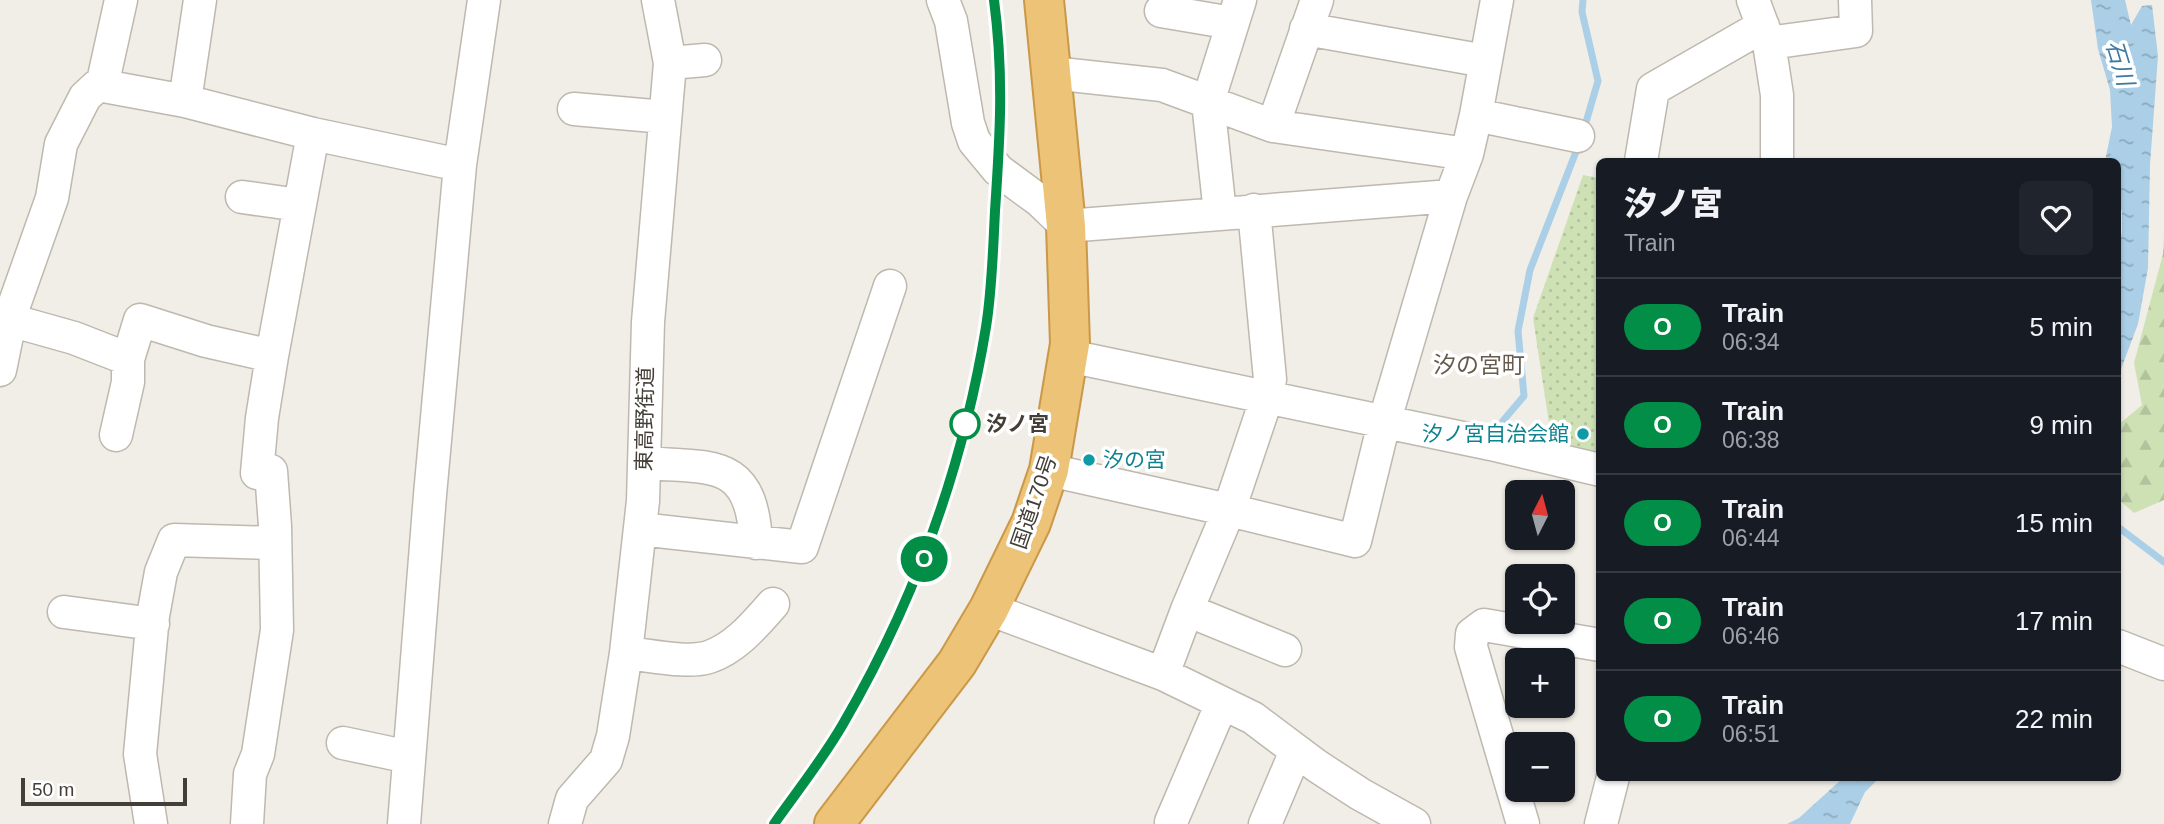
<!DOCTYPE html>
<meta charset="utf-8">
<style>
:root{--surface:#171b24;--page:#20242c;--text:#f1f3f6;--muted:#9ea1a6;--line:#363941}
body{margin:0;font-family:Arial,"Noto Sans JP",sans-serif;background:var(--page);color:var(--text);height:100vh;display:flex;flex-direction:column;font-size:26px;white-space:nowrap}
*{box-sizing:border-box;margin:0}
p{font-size:23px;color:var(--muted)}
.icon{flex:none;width:38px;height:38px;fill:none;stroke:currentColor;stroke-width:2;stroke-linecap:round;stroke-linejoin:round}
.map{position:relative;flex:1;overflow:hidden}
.drawer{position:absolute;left:1596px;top:158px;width:525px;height:623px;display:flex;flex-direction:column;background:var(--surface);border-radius:10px;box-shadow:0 2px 5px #0004}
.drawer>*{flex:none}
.badge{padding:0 14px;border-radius:23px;font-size:24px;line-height:46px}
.needle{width:46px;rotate:6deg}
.buttons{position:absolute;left:1505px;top:480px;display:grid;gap:14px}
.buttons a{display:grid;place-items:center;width:70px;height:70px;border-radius:10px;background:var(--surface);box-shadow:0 2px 5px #0004;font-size:35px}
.scale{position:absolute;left:21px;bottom:18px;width:166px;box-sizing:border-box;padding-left:7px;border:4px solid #433e37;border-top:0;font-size:19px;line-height:24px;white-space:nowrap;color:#433e37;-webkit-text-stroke:5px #fff;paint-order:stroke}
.map>.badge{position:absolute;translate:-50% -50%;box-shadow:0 0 0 4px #fff}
.round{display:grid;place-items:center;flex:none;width:74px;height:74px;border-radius:10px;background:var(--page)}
.headline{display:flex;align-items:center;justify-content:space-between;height:119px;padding:0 28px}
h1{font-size:33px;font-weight:800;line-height:52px}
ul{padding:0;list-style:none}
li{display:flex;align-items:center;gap:21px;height:98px;padding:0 28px;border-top:2px solid var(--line)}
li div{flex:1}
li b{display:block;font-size:26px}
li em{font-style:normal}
li .badge{min-width:77px;font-weight:700;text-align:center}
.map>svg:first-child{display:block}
</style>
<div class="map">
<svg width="2164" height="824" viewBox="0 0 2164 824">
<defs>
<pattern id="forest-firs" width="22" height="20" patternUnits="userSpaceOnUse" patternTransform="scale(1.75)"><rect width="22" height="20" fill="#cee1b5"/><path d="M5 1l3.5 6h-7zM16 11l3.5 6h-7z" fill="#b2c29c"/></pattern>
<pattern id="park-dots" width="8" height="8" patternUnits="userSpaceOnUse" patternTransform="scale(1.75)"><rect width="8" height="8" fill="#cee1b5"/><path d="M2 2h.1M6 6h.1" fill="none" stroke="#b2c29c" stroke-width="1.8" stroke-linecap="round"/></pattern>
<pattern id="water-ripples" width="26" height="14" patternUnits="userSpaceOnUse" patternTransform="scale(1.75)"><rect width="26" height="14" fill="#aacfe7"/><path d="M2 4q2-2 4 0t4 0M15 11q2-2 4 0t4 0" fill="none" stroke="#8ca9bc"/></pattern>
</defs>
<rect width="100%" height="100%" fill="#f1eee7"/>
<!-- forest -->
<path fill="url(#forest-firs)" d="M 2164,235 L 2164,500 L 2134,513 L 2118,499 L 2118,425 L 2142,405 L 2134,363 L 2163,254 Z"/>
<!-- park -->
<path fill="url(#park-dots)" d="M 1583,175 L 1599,178 L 1599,455 L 1552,443 L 1533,318 Z"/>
<!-- water -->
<path fill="url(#water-ripples)" d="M 2091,0 L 2125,0 L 2131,25 L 2142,6 L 2152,5 L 2158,56 L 2150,165 L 2148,268 L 2138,324 L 2118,377 L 2118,255 L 2122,232 L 2122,211 L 2118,201 L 2118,161 L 2105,161 L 2112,127 L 2110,90 L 2098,49 Z
M 1844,777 L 1880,777 L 1865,792 L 1850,824 L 1787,824 L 1799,818 Z"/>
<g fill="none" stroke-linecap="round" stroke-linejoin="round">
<!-- stream -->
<path stroke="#aacfe7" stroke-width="7" d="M 1583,0 L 1582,12 L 1598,81 L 1584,129
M 1502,422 L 1524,396 L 1518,331 L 1530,270 L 1579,144
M 2118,527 L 2164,562"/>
<defs>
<path id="minor" d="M 943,0 L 951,21 L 968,123 L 974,141 L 998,170 L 1040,201 L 1066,226 L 1451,196
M 1753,0 L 1769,43 L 1777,95 L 1777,161
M 1161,11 L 1232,23
M 1306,29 L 1485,61
M 1769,43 L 1856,31 L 1855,0
M 670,63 L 705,60
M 1052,73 L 1162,85 L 1273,126 L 1467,154
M 102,86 L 121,0
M 185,101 L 200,0
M 574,109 L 665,117
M 1476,115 L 1578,136
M 1273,126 L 1317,0
M 1641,161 L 1653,89 L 1763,26
M 242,197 L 299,205
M 1220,213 L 1208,102 L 1240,0
M 10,320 L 74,338 L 128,359
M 1069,356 L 1491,444 L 1600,470
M 0,370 L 12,311 L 52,198 L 61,144 L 85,97 L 98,85 L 185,101 L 313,134 L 460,165
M 116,435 L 128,382 L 128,359 L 140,320 L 206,341 L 272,356
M 644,463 C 713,468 752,458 756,543
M 1049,470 L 1229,510 L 1355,541 L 1384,423 L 1451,196 L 1467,154 L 1476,115 L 1497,0
M 257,473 L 262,418 L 272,356 L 313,134
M 640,529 L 802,547 L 890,286
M 989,609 L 1163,674 L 1253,718 L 1317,766 L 1360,794 L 1414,824
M 1187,610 L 1285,650
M 64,612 L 153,624
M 2118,646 L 2164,664
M 626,653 C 649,655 688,664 709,657 C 736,648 755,624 773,604
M 1163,674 L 1187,610 L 1229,510 L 1267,397 L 1270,379 L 1254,210
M 343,743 L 409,757
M 1171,822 L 1222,703
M 151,824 L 140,754 L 153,616 L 161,572 L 174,540 L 275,543
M 247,824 L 250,774 L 258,754 L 277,630 L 275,526 L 271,471
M 404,824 L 430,495 L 460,165 L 484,0
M 565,824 L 572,799 L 606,760 L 613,736 L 626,653 L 643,501 L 648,322 L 670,63 L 658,0
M 1265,824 L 1296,751
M 1523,824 L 1471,647 L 1472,634 L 1484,625 L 1600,645
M 1601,824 L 1613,777"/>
<path id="highway" d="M 834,824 L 957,663 L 989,609 L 1031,523 L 1049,470 L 1070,344 L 1066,226 L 1044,0"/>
</defs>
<!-- minor casing -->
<use href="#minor" stroke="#bfb8ae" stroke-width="35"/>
<!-- highway casing -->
<use href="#highway" stroke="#ca9848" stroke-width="42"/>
<!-- minor -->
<use href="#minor" stroke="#fff" stroke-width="32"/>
<!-- highway -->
<use href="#highway" stroke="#ecc377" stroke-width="38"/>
<!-- rail -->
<path stroke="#959595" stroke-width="5" stroke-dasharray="9 9" stroke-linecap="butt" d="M 774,824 L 843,724 L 903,606 L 924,560 L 944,501 L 967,419 L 986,326 L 1001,131 L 1001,52 L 994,0"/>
</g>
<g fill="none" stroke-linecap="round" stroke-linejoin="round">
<defs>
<path id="line" d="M 774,824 C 797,791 823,759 843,724 C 914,602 963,467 986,327 C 992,290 993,250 995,211 C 1000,137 1004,75 994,0"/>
</defs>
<!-- line casing -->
<use href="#line" stroke="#fff" stroke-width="16"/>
<!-- line -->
<use href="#line" stroke="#028e46" stroke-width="10"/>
</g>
<!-- markers -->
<circle fill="#fff" stroke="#028e46" stroke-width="3.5" cx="965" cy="424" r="14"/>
<g fill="#0f9aa8" stroke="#fff" stroke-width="2.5">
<circle cx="1583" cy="434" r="7"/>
<circle cx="1089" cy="460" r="7"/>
</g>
<g text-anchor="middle" stroke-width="7" stroke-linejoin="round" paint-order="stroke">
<!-- street labels -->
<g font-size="21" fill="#433e37" stroke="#fff">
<text transform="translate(645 419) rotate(-89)" y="7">東高野街道</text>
<text transform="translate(1034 502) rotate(-71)" y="7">国道170号</text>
</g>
<!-- stop labels -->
<g font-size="21" font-weight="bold" fill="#433e37" stroke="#fff" text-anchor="start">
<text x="986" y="431">汐ノ宮</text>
</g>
<!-- culture labels -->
<g font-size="21" fill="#0d838f" stroke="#fff" text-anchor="end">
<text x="1569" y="441">汐ノ宮自治会館</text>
<text x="1103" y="467" text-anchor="start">汐の宮</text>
</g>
<!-- water labels -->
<g font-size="23" font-style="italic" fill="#3d79a2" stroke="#fff">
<text transform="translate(2120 63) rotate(73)" y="8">石川</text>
</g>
<!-- neighbourhood labels -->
<g font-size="23" fill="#655c4f" stroke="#fff">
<text x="1479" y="373">汐の宮町</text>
</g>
</g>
</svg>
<div class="buttons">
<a><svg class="needle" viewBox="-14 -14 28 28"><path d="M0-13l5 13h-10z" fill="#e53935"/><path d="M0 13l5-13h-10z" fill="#9ea1a6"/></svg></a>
<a><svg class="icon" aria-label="locate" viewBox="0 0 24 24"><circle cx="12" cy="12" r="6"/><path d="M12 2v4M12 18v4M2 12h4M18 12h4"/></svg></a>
<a>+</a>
<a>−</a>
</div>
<div class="scale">50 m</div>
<b class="badge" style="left:924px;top:559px;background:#028e46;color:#fff">O</b>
<section class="drawer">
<div class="headline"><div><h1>汐ノ宮</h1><p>Train</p></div><a class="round"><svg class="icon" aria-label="heart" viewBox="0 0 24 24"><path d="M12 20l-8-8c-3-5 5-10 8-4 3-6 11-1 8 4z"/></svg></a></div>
<ul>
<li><span class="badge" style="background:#028e46;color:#fff">O</span><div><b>Train</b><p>06:34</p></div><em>5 min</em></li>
<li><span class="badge" style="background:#028e46;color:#fff">O</span><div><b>Train</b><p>06:38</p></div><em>9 min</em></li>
<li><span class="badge" style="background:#028e46;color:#fff">O</span><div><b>Train</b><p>06:44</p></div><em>15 min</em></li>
<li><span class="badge" style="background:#028e46;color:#fff">O</span><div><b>Train</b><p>06:46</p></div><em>17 min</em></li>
<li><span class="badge" style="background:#028e46;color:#fff">O</span><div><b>Train</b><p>06:51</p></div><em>22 min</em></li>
</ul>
</section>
</div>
